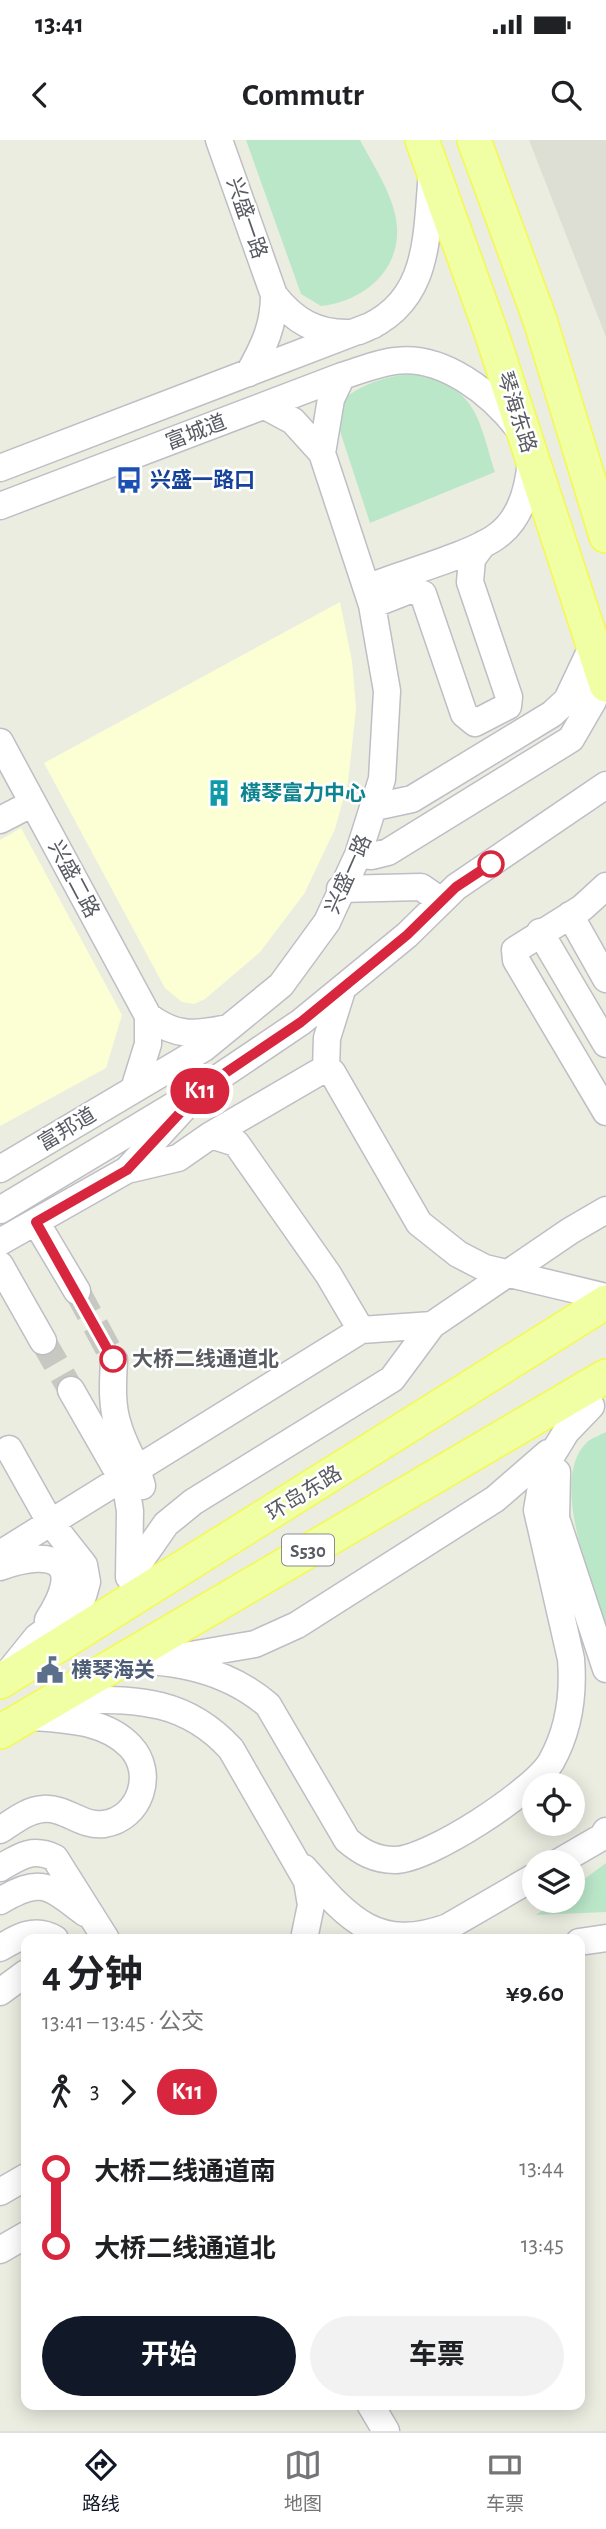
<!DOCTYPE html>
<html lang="zh">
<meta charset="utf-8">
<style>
:root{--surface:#fff;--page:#f2f2f2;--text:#202124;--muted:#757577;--line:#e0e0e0;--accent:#111827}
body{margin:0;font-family:"Alegreya Sans","Noto Sans SC",sans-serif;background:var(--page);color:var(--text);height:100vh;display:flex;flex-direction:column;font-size:26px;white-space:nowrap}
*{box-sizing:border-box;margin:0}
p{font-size:23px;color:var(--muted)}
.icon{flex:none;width:38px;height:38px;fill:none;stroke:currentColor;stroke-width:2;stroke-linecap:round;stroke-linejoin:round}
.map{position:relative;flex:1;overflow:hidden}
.panel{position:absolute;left:21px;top:1794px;width:564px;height:476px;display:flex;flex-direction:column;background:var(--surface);border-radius:14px;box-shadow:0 4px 18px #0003}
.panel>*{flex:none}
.badge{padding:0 14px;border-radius:23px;font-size:24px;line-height:46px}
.tools{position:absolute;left:522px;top:1633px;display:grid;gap:14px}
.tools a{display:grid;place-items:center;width:63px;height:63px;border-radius:50%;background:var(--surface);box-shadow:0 4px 18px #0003;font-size:35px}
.map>.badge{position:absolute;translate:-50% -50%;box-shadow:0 0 0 4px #fff}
.legs{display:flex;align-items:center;gap:10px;height:77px;padding:0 21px;font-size:23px}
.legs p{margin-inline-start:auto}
.summary{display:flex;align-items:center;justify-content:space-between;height:119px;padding:0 21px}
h1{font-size:38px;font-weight:700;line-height:52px}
.button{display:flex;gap:14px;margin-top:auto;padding:14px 21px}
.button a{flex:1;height:80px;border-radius:42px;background:var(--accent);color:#fff;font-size:28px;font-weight:700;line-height:80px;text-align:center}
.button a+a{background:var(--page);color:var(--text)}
ul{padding:0 21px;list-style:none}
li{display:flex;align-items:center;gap:24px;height:77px;font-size:26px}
li i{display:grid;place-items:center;width:10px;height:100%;margin:0 9px;background:currentColor}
li i::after{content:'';width:18px;height:18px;margin:-9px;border:5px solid;border-radius:50%;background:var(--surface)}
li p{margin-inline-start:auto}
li:first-child i{background:linear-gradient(#0000 50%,currentColor 0)}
li:last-child i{background:linear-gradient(currentColor 50%,#0000 0)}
.status{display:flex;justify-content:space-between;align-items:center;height:49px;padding:0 35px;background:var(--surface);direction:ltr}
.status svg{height:19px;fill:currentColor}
header{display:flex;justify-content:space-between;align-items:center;height:91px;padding:0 21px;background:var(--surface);font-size:32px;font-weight:700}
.tabs{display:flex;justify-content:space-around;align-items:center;height:98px;border-top:2px solid var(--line);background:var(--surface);font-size:19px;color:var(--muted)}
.tabs a{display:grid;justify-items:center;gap:4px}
.tabs .on{color:var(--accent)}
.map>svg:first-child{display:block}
</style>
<div class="status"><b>13:41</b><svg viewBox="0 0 49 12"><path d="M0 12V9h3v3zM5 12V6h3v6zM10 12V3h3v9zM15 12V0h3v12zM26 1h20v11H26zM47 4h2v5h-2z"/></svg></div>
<header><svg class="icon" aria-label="back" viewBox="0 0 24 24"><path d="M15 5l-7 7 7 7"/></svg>Commutr<svg class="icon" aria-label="search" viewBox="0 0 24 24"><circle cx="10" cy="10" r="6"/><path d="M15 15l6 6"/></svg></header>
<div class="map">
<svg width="606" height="2291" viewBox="0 0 606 2291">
<rect width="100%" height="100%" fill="#ecede1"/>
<!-- commercial -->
<path fill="#fcffd4" d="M 340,462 L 352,521 L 356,569 L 348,642 L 335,689 L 304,754 L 260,812 L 205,859 L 194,864 L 182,862 L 165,848 L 44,623 Z
M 21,688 L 122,875 L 106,928 L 0,986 L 0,700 Z"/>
<!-- industrial -->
<path fill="#dddfd5" d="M 529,0 L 606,0 L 606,197 Z"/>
<!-- green -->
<path fill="#bbe7c9" d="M 246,0 L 360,0 C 372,23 389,48 395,74 C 407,124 368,161 321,166 L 301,154 Z
M 419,233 C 478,251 478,278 495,332 L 370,383 L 338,285 L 341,261 C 366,241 388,236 419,233 Z
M 606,1292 L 606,1484 C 592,1441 548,1340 587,1302 C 592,1298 600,1295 606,1292 Z
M 606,1723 L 606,1772 L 536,1775 L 556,1761 L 572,1760 L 572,1748 Z"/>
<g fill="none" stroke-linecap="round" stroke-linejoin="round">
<!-- minor-tunnel -->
<path stroke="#c7c8c2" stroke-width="26" stroke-dasharray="26 13" stroke-linecap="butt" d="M 77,1151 L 114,1220
M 43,1201 L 71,1250"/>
<defs>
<path id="minor" d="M 219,0 L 274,155 C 274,186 264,206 249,233
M 274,155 C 294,181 317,194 350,193
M 359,191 C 431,164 426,97 432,32
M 265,266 L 293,281 L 322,313 L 331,259 L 342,236
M 0,328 L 373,185
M 0,366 L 342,236 C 359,231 377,223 395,221 C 443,214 492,254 519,289
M 377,444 C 408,432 473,414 497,396 C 521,379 529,346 531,319
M 372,465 L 410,450 L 423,454 L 464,574 L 475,583 L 508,566 L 509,557 L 470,442 L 472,419 L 483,404
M 0,602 L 148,876 C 176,897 194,895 228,888
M 375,667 L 412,659 L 552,574 L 567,560 L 593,505
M 0,680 L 33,663
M 358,715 L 372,716 L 388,712 L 571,599 L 593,561 L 602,534
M 606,746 L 582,768 L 515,810 L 516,820 L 606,972
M 340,749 L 421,747 L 441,761
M 570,775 L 606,839
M 540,792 L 606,904
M 326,928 L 327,898 L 342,850
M 134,949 L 148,904 L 148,876
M 211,995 L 326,928 L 332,932 L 419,1083 L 458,1114 L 485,1128 L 606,1157
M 0,1029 L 204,908 L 281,845 L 327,782 L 358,715 L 382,639 L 387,551 L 372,465 L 322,313
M 127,1030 L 182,970
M 0,1070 L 203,948 L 301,882 L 407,795 L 456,747 L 606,645
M 36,1082 L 77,1151
M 0,1102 L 127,1030 L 178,1018 L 211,995 L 236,1003 L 328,1134 L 361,1190 L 432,1185
M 0,1125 L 43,1201
M 114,1220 C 113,1241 111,1264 118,1285 C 124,1307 137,1324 142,1346
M 71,1250 L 126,1346 L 130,1371 L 129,1436
M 9,1309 L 50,1382 L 84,1425 L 87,1442 L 83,1456 L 72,1472 L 37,1497 L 12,1528
M 557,1332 L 556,1378 L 606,1529
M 0,1414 L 361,1190
M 0,1427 C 56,1407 85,1423 48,1480
M 129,1437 L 166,1384 L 193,1362 L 392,1239 L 432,1185 L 570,1091 L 606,1070
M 173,1518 L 255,1504 L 297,1485 L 495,1359 L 548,1313
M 120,1520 C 174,1520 226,1529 268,1565 L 347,1700 C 361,1712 375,1720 395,1720 C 429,1720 534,1651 551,1622 C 569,1590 574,1556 571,1519 L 537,1370 L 543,1335 L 552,1315 L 566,1292 L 591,1266
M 53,1559 C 123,1561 179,1552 231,1609 L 307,1741 L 311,1765 L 304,1799
M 0,1690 C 13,1682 27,1670 43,1669 C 66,1667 81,1687 104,1684 C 140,1679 156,1633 130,1606 C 103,1578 61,1580 25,1576
M 559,1722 L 602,1697 L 606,1691
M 0,1728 C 20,1716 33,1707 55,1718 L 106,1799
M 304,1728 C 348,1778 377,1813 448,1787
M 0,1761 C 42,1736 49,1746 85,1773
M 434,1795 L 534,1737
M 579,1802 L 606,1798
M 0,1808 C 18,1797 35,1787 55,1799
M 0,1852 L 26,1833
M 0,2052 L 26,2037
M 0,2110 L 26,2095
M 370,2264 L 386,2291"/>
<path id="major" d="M 422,0 L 492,195 L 606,545
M 474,0 L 540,180 L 606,396
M 0,1542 L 606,1162
M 0,1592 L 606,1236"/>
</defs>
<!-- minor casing -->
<use href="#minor" stroke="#bebec5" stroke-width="29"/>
<!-- major casing -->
<use href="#major" stroke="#f4f94e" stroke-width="36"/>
<!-- minor -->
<use href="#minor" stroke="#fff" stroke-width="26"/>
<!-- major -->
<use href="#major" stroke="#f1ffa4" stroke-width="33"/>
</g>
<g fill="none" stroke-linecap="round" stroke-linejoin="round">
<defs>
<path id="line-1" d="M 113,1219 L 36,1082 L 127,1030 L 203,948 L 301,882 L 407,795 L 456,747 L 491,724"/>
</defs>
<!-- line-1 casing -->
<use href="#line-1" stroke="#fff" stroke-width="16"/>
<!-- line-1 -->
<use href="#line-1" stroke="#d7263d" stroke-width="10"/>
</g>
<!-- icons -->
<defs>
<symbol id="bus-bare" viewBox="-9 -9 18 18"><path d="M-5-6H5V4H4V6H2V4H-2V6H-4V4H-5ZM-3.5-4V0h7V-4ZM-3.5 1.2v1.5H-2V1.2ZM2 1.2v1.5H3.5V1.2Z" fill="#1a4fb4" stroke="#fff" stroke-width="2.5" paint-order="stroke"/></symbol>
<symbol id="building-bare" viewBox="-9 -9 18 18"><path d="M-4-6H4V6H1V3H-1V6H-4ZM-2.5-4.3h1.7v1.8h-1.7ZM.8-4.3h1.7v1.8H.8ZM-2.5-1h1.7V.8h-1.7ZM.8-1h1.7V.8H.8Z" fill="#0f9aa8" stroke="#fff" stroke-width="2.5" paint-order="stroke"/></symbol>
<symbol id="civic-bare" viewBox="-9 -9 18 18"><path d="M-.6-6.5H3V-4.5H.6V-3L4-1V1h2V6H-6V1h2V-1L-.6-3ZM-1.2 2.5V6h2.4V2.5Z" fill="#5c6f8a" stroke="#fff" stroke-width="2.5" paint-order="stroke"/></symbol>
</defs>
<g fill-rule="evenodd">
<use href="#bus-bare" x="110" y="321" width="38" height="38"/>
<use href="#building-bare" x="200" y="634" width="38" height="38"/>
<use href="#civic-bare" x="31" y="1511" width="38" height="38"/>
</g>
<!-- markers -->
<g fill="#fff" stroke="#d7263d" stroke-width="3.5">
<circle cx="491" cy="724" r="12"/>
<circle cx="113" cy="1219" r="12"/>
</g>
<g text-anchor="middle" stroke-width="5" stroke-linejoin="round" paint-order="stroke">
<!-- shield labels -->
<rect fill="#fff" stroke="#8b8c92" stroke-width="2" x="282" y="1394.5" width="52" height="31" rx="5"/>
<g font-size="19" font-weight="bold" fill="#595b63">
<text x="308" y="1417">S530</text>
</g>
<!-- street labels -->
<g font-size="21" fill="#595b63" stroke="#fff">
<text transform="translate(247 78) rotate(71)" y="7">兴盛一路</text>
<text transform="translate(517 272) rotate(72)" y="7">琴海东路</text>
<text transform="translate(196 292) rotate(-21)" y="7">富城道</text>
<text transform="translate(348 734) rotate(-66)" y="7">兴盛一路</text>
<text transform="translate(74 739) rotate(62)" y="7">兴盛二路</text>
<text transform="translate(67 989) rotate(-31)" y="7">富邦道</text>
<text transform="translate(304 1353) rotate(-32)" y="7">环岛东路</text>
</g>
<!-- transit labels -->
<g font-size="21" font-weight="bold" fill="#164399" stroke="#fff" text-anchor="start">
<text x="150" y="347">兴盛一路口</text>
</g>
<!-- culture labels -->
<g font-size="21" font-weight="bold" fill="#0d838f" stroke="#fff" text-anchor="start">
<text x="240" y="660">橫琴富力中心</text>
</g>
<!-- stop labels -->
<g font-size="21" font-weight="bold" fill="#595b63" stroke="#fff" text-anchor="start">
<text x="132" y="1226">大桥二线通道北</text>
</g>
<!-- service labels -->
<g font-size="21" font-weight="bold" fill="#4e5e75" stroke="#fff" text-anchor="start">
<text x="71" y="1537">横琴海关</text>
</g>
</g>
</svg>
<div class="tools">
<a><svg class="icon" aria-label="locate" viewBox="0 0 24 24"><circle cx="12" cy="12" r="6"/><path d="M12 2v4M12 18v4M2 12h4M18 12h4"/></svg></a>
<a><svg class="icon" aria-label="layers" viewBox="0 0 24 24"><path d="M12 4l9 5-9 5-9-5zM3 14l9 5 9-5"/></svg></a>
</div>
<b class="badge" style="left:200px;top:951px;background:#d7263d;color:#fff">K11</b>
<section class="panel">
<div class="summary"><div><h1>4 分钟</h1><p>13:41 – 13:45 · 公交</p></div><b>¥9.60</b></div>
<div class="legs"><svg class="icon" aria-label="walk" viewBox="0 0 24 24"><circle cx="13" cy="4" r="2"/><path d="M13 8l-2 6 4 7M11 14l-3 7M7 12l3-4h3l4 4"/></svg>3<svg class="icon" aria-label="forward" viewBox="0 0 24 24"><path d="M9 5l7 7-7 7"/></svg><b class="badge" style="background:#d7263d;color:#fff">K11</b></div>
<ul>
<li><i style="color:#d7263d"></i><b>大桥二线通道南</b><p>13:44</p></li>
<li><i style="color:#d7263d"></i><b>大桥二线通道北</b><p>13:45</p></li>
</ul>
<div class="button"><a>开始</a><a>车票</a></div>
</section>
</div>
<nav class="tabs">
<a class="on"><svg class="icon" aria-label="directions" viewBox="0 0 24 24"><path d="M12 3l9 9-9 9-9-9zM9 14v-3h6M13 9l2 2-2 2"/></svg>路线</a>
<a><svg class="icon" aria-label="map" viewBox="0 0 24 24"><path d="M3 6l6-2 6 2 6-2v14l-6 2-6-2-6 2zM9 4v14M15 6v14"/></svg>地图</a>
<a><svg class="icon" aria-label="tickets" viewBox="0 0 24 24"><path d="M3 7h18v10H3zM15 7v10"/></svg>车票</a>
</nav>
